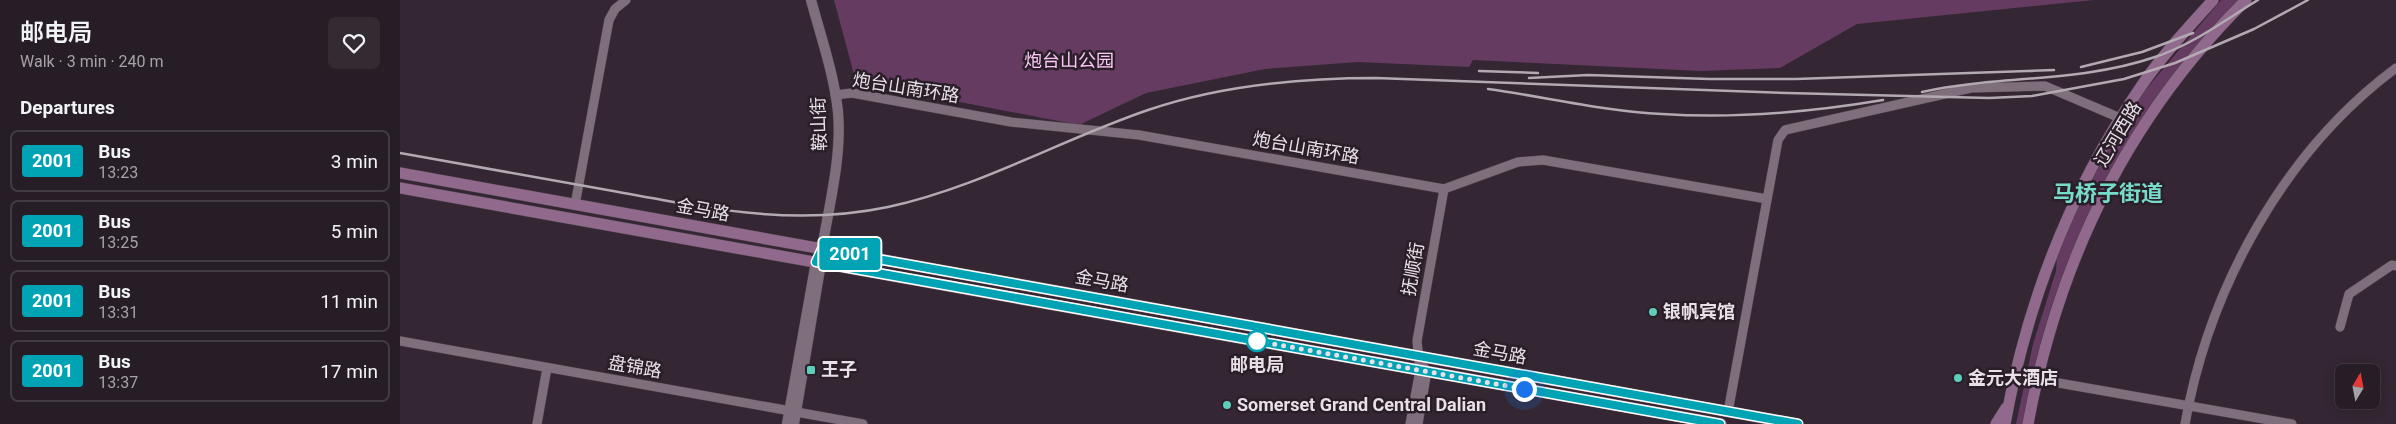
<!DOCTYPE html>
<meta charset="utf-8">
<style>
:root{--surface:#271d26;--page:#332a32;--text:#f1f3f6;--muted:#a4a2a7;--line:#433b43}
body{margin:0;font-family:Roboto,"Noto Sans SC",sans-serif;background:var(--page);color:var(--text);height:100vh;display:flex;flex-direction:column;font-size:19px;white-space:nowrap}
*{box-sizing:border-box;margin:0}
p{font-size:16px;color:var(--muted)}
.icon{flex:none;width:28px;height:28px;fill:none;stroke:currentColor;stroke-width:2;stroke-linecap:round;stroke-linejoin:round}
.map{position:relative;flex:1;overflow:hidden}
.details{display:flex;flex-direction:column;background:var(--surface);width:400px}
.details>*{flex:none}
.badge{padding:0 10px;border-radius:4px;font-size:18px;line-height:32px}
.needle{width:32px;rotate:10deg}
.fabs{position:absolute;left:1935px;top:364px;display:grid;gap:10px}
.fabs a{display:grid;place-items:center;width:45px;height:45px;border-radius:8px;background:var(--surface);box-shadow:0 2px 12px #0003,0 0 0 1px var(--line);font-size:25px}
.you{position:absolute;width:25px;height:25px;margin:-12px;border:4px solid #fff;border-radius:50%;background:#1a73e8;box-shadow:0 0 0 8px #1a73e833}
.map>.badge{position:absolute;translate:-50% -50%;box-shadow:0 0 0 2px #fff}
h2{padding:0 20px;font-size:19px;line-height:45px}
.round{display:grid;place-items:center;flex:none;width:52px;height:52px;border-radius:8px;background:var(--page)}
.headline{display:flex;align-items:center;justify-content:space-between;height:85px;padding:0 20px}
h1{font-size:24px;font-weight:600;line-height:38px}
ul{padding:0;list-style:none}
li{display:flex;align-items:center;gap:15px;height:62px;margin:0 10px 8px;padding:0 10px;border:2px solid var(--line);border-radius:8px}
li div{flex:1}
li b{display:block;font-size:19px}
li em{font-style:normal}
li .badge{min-width:55px;font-weight:700;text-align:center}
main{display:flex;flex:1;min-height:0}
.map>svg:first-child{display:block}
</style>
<main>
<section class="details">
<div class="headline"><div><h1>邮电局</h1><p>Walk · 3 min · 240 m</p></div><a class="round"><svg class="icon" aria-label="heart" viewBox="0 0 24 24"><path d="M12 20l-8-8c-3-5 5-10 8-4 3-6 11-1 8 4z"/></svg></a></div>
<h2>Departures</h2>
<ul>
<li><span class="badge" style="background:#00a3b4;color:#fff">2001</span><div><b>Bus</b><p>13:23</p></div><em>3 min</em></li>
<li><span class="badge" style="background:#00a3b4;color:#fff">2001</span><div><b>Bus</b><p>13:25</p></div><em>5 min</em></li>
<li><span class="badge" style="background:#00a3b4;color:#fff">2001</span><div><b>Bus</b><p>13:31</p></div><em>11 min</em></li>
<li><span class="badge" style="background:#00a3b4;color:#fff">2001</span><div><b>Bus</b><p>13:37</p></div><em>17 min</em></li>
</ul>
</section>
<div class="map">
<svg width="1996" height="424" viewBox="0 0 1996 424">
<rect width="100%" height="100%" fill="#342733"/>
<!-- green -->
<path fill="#653b61" d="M 434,0 L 1694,0 L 1457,24 L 1380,68 L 1301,71 L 1073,60 L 1069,67 L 958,62 L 865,69 L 746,93 L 679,125 L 456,82 Z
M 1821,0 L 1839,0 C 1719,120 1655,259 1623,424 L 1616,424 L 1633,344 L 1656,271 L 1657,254 L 1700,159 L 1737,100 Z"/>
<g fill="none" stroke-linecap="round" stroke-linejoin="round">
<defs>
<path id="minor" d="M 435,95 L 452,93 L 611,122 L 739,135 L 1044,189 L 1118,162 L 1143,160 L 1367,199
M 175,205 L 209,20 L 215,9 L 226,0
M 1940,327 L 1949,294 L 1992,265 L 1996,266
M 0,341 L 463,424
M 1636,379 L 1892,424
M 1328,412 L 1378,140 L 1385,130 L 1571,88 L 1610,87 L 1645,86 L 1720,118
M 137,424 L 147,368
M 1010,424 L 1020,370 L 1017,341 L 1044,189
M 1018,424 L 1027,371 L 1024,367
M 1785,424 C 1809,288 1884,151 1996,68"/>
<path id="tertiary" d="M 387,424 L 416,262 L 422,249 C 429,205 442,157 438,112 C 434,74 421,37 411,0
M 394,424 L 422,257"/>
<path id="secondary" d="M 0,173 L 1397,424
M 0,188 L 1321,424
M 1596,424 L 1606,408
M 1605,424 C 1627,301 1671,188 1742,85 C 1763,54 1789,27 1813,0
M 1628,424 C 1658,260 1727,118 1846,0"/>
</defs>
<!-- minor casing -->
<use href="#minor" stroke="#4d424b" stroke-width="10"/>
<!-- tertiary casing -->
<use href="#tertiary" stroke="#4d424b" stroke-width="11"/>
<!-- secondary casing -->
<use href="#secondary" stroke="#4d424b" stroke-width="12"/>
<!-- minor -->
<use href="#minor" stroke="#7f6f7d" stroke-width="9"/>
<!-- tertiary -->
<use href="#tertiary" stroke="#7f6f7d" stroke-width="10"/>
<!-- secondary -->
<use href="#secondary" stroke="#90698d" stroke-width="11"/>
<!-- rail -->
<path stroke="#b3a9b2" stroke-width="2.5" d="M 1681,67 L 1742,52 L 1793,33
M 1079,71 L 1138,73
M 1129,78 L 1188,75 L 1309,79 L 1396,79 L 1654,70
M 1088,89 C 1146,97 1203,111 1262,114 C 1335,119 1411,112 1483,100
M 1522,92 C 1599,75 1679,83 1755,57 C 1792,45 1825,20 1858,0
M 0,153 C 71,165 142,178 213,191 C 307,208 393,227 488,207 C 580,187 660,140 748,110 C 821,85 899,78 976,78 L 1387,93 L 1589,98 L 1632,96 L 1724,79 L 1775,63 L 1854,29 L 1908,0"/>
</g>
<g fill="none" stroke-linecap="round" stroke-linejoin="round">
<defs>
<path id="line" d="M 1320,424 L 416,262 L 422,249 L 1398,424"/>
</defs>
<!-- line casing -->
<use href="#line" stroke="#fff" stroke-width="11"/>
<!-- line -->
<use href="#line" stroke="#00a3b4" stroke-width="8"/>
<!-- walk -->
<path stroke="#e8e0e7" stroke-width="5" stroke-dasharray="0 9" d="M 857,341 L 1124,389"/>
</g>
<!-- markers -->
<g fill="#5cceba" stroke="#2a1e29" stroke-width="2">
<circle cx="1253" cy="312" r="5"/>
<rect x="406" y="365" width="10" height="10" rx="2.5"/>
<circle cx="1558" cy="378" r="5"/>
<circle cx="827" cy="405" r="5"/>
</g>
<circle fill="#fff" stroke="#00a3b4" stroke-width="2.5" cx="857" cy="341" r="10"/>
<g text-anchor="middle" stroke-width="5" stroke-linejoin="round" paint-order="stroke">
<!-- park labels -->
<g font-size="18" fill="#fcc6f6" stroke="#2a1e29">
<text x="669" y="67">炮台山公园</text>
</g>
<!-- street labels -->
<g font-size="18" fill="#e8e0e7" stroke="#2a1e29">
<text transform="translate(506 88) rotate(9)" y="6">炮台山南环路</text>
<text transform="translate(419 124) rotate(-92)" y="6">鞍山街</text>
<text transform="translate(1718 134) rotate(-59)" y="6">辽河西路</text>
<text transform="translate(906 148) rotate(10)" y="6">炮台山南环路</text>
<text transform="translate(303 210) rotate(10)" y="6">金马路</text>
<text transform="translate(1013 269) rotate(-80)" y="6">抚顺街</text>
<text transform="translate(702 281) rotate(10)" y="6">金马路</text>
<text transform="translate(1100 353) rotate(10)" y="6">金马路</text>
<text transform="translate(235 367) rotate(10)" y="6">盘锦路</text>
</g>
<!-- poi labels -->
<g font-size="18" font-weight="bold" fill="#e8e0e7" stroke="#2a1e29" text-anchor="start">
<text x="1263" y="318">银帆宾馆</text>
<text x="421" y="376">王子</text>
<text x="1568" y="384">金元大酒店</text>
<text x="837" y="411">Somerset Grand Central Dalian</text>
</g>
<!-- stop labels -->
<g font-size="18" font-weight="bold" fill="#e8e0e7" stroke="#2a1e29">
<text x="857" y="371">邮电局</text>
</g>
<!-- district labels -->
<g font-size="22" font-weight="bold" fill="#76dcc9" stroke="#2a1e29">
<text x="1708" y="201">马桥子街道</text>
</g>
</g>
</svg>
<div class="fabs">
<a><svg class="needle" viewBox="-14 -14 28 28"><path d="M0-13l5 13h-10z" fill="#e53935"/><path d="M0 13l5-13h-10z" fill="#a4a2a7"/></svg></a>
</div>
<div class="you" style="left:1124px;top:389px"></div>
<b class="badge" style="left:450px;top:254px;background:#00a3b4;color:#fff">2001</b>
</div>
</main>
